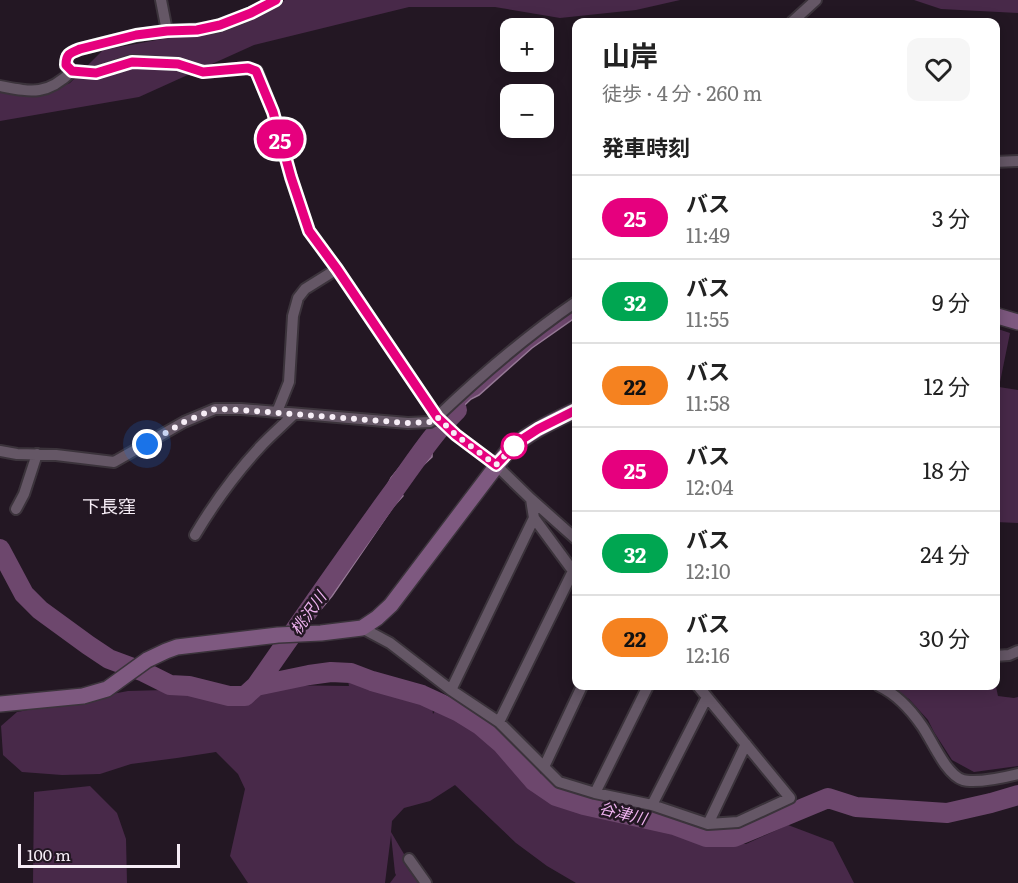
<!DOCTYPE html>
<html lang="ja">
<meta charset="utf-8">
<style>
:root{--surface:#fff;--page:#f6f6f6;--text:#222;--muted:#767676;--line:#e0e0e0}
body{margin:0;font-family:Literata,"Noto Sans JP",serif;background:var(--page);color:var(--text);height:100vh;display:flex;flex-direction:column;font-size:22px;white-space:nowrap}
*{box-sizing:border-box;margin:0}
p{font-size:20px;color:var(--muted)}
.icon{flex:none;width:33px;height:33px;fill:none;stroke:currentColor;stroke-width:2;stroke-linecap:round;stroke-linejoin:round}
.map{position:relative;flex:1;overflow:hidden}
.sheet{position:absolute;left:572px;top:18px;width:428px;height:672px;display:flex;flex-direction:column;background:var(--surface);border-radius:12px;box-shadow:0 3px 15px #0003}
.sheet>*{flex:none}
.badge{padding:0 12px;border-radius:20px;font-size:21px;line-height:39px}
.controls{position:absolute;left:500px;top:18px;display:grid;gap:12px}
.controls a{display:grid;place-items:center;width:54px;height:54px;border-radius:12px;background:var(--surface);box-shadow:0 3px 15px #0003;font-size:30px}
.scale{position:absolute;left:18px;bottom:15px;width:162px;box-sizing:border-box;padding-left:6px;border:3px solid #f6edf6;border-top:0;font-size:16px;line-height:21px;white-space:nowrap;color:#f6edf6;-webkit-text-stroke:4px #231723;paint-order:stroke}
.you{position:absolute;width:30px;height:30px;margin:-15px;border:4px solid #fff;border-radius:50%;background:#1a73e8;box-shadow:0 0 0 9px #1a73e833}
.map>.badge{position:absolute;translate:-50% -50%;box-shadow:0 0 0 3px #fff}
h2{padding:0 30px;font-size:22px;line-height:54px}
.round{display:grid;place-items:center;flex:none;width:63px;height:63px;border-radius:12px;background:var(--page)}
.summary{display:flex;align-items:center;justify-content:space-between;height:102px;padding:0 30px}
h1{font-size:28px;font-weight:700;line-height:45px}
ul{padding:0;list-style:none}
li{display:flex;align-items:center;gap:18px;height:84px;padding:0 30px;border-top:2px solid var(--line)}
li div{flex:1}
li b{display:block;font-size:22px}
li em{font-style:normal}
li .badge{min-width:66px;font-weight:700;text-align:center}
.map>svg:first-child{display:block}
</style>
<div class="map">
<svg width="1018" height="883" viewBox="0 0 1018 883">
<rect width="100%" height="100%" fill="#231723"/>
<!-- green -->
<path fill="#482949" d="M 285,0 L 680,0 L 636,10 L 560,18 L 495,7 L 409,7 L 254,45 L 139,97 L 0,121 L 0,91 L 39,97 L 70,83 L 103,50 L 243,24 Z
M 914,0 L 1018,0 L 1018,13 L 941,9 Z
M 995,328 L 1010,333 L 999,387 L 1018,390 L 1018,523 L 995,522 Z
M 348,681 L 391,692 L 432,707 L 433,714 L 435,711 L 447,712 L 484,729 L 546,799 L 632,821 L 707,843 L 746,844 L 788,825 L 833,842 L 854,883 L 576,883 L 547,866 L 516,843 L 455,785 L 430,801 L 404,808 L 392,821 L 391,832 L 421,883 L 390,883 L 396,875 L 395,873 L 391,835 L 385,883 L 248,883 L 230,856 L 245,789 L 238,774 L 216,752 L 177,758 L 131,764 L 100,774 L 62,775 L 22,772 L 3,755 L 1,726 L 17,712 L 128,691 L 199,689 L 231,704 L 275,685 L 349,686 Z
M 995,682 L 998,696 L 1014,698 L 1018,697 L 1018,766 L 974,772 L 952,760 L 934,732 L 928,720 L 909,699 L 886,686 L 994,686 Z
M 90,786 L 117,813 L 126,839 L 127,883 L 33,883 L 34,792 Z"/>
<!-- water -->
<path fill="#6d476d" stroke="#967996" stroke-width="1.5" d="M 576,307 L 576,317 L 532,348 L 479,395 L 471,399 L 426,442 L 400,476 L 416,468 L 432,454 L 432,457 L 401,486 L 400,490 L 403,496 L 393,507 L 332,596 L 307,626 L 304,625 L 326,599 L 364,543 L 371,518 L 391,478 L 426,435 L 466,397 L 540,332 Z"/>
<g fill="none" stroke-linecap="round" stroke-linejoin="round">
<!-- river -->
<path stroke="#6d476d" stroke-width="20" d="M 0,549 L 24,594 L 40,610 L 88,645 L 109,659 L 144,672 L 170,685 L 189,686 L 229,696 L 245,696 L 256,686 C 300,623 344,559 390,496 C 411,468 431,435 457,410
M 256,686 L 309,675 L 331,672 L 351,673 L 372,681 L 422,695 L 459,712 L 480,725 L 502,744 L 534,781 L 556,796 L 584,805 L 674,825 L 706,837 L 734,837 L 828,798 L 856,807 L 947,813 L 991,803 L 1018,795"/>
<defs>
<path id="street" d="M 161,0 L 167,31
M 276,0 C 258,10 240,19 221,25 C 203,31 185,29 166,31 C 136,34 108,42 80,49 C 70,52 66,54 66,65 L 72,71 L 96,73 L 132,61 L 178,64 L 203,72 L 248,68 L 257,71 L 273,112 L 291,178 L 309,231 L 337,269 L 437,417 L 456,435 L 496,465 L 531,499 L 534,518 L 576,575
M 792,22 L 816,0
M 0,86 C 31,92 47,96 72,71
M 994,162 L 1018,161
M 277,412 L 289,382 L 293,316 L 298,298 L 305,289 L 337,269
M 0,451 L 17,454 L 56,455 L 114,462 L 184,422 L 215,409 L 241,409 L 408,423 L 430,422 L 437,417 C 481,375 525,337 576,302
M 531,499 L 576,539
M 16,509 L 24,494 L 37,454
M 195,535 C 214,503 235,474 260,447 C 271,435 283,425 294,414
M 362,628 L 390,643 L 451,690 L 499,722 L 559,782 L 595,793 L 652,805 L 708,824 L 738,822 L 790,798 L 698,686
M 994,656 L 1009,655 L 1018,651
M 879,686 C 896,694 911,710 922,726 C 932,740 946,775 963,780 C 966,781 969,781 973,781 C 989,781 1002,778 1018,774
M 451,690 L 534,518
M 499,722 L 573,571
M 544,767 L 582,686
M 595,793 L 648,686
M 652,805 L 707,697
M 708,824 L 746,744
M 409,859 L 426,883"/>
<path id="secondary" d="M 994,315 L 1018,322
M 0,704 L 83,696 L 107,689 L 147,660 L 166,651 L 177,647 L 278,635 L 321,633 L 362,628 L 377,618 L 391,605 L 507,452 C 527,433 551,422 576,410"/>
</defs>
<!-- street casing -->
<use href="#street" stroke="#3b333b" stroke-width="14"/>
<!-- secondary casing -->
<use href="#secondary" stroke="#3b333b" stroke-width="18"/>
<!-- street -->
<use href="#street" stroke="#655766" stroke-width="10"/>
<!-- secondary -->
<use href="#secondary" stroke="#7e5980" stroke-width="15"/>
</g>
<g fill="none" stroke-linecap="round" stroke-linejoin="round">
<defs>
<path id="line" d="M 276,0 L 251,13 L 220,25 L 197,30 L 167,31 L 136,35 L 80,49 C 70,53 66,54 66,65 L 72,71 L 96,73 L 132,62 L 178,64 L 203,72 L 248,68 L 256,71 L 273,112 L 291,177 L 309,231 L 337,269 L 437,417 L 456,435 L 496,465 L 518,442 L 538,429 L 576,410"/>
</defs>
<!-- line casing -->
<use href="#line" stroke="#fff" stroke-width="14"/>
<!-- line -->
<use href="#line" stroke="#e6007e" stroke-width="9"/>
<!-- walk -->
<path stroke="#f6edf6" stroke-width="6" stroke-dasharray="0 10.8" d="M 147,444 L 184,422 L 215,409 L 241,410 L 408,423 L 430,422 L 437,417 L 456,435 L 496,465 L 518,442 L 514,446"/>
</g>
<!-- markers -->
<circle fill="#fff" stroke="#e6007e" stroke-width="3" cx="514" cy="446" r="12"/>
<g text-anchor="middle" stroke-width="5" stroke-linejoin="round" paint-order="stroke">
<!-- water labels -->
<g font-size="16" font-style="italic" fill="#eeb2ef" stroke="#231723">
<text transform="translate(308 613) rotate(-54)" y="6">桃沢川</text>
<text transform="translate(623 813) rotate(14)" y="6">谷津川</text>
</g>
<!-- quarter labels -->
<g font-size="18" fill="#f6edf6" stroke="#231723">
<text x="109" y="513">下長窪</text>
</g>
</g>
</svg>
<div class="controls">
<a>+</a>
<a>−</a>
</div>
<div class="scale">100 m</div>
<div class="you" style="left:147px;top:444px"></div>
<b class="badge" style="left:280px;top:139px;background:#e6007e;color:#fff">25</b>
<section class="sheet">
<div class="summary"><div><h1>山岸</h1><p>徒歩 · 4 分 · 260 m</p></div><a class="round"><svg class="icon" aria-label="heart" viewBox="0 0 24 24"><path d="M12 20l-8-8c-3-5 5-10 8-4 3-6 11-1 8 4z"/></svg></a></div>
<h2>発車時刻</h2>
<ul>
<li><span class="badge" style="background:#e6007e;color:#fff">25</span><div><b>バス</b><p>11:49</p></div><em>3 分</em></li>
<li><span class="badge" style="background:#00a651;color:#fff">32</span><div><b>バス</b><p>11:55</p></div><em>9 分</em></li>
<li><span class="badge" style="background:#f58220;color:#111">22</span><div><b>バス</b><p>11:58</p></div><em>12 分</em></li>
<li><span class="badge" style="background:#e6007e;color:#fff">25</span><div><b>バス</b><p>12:04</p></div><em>18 分</em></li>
<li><span class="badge" style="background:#00a651;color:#fff">32</span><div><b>バス</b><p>12:10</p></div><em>24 分</em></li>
<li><span class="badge" style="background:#f58220;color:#111">22</span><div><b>バス</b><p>12:16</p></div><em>30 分</em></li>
</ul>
</section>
</div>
